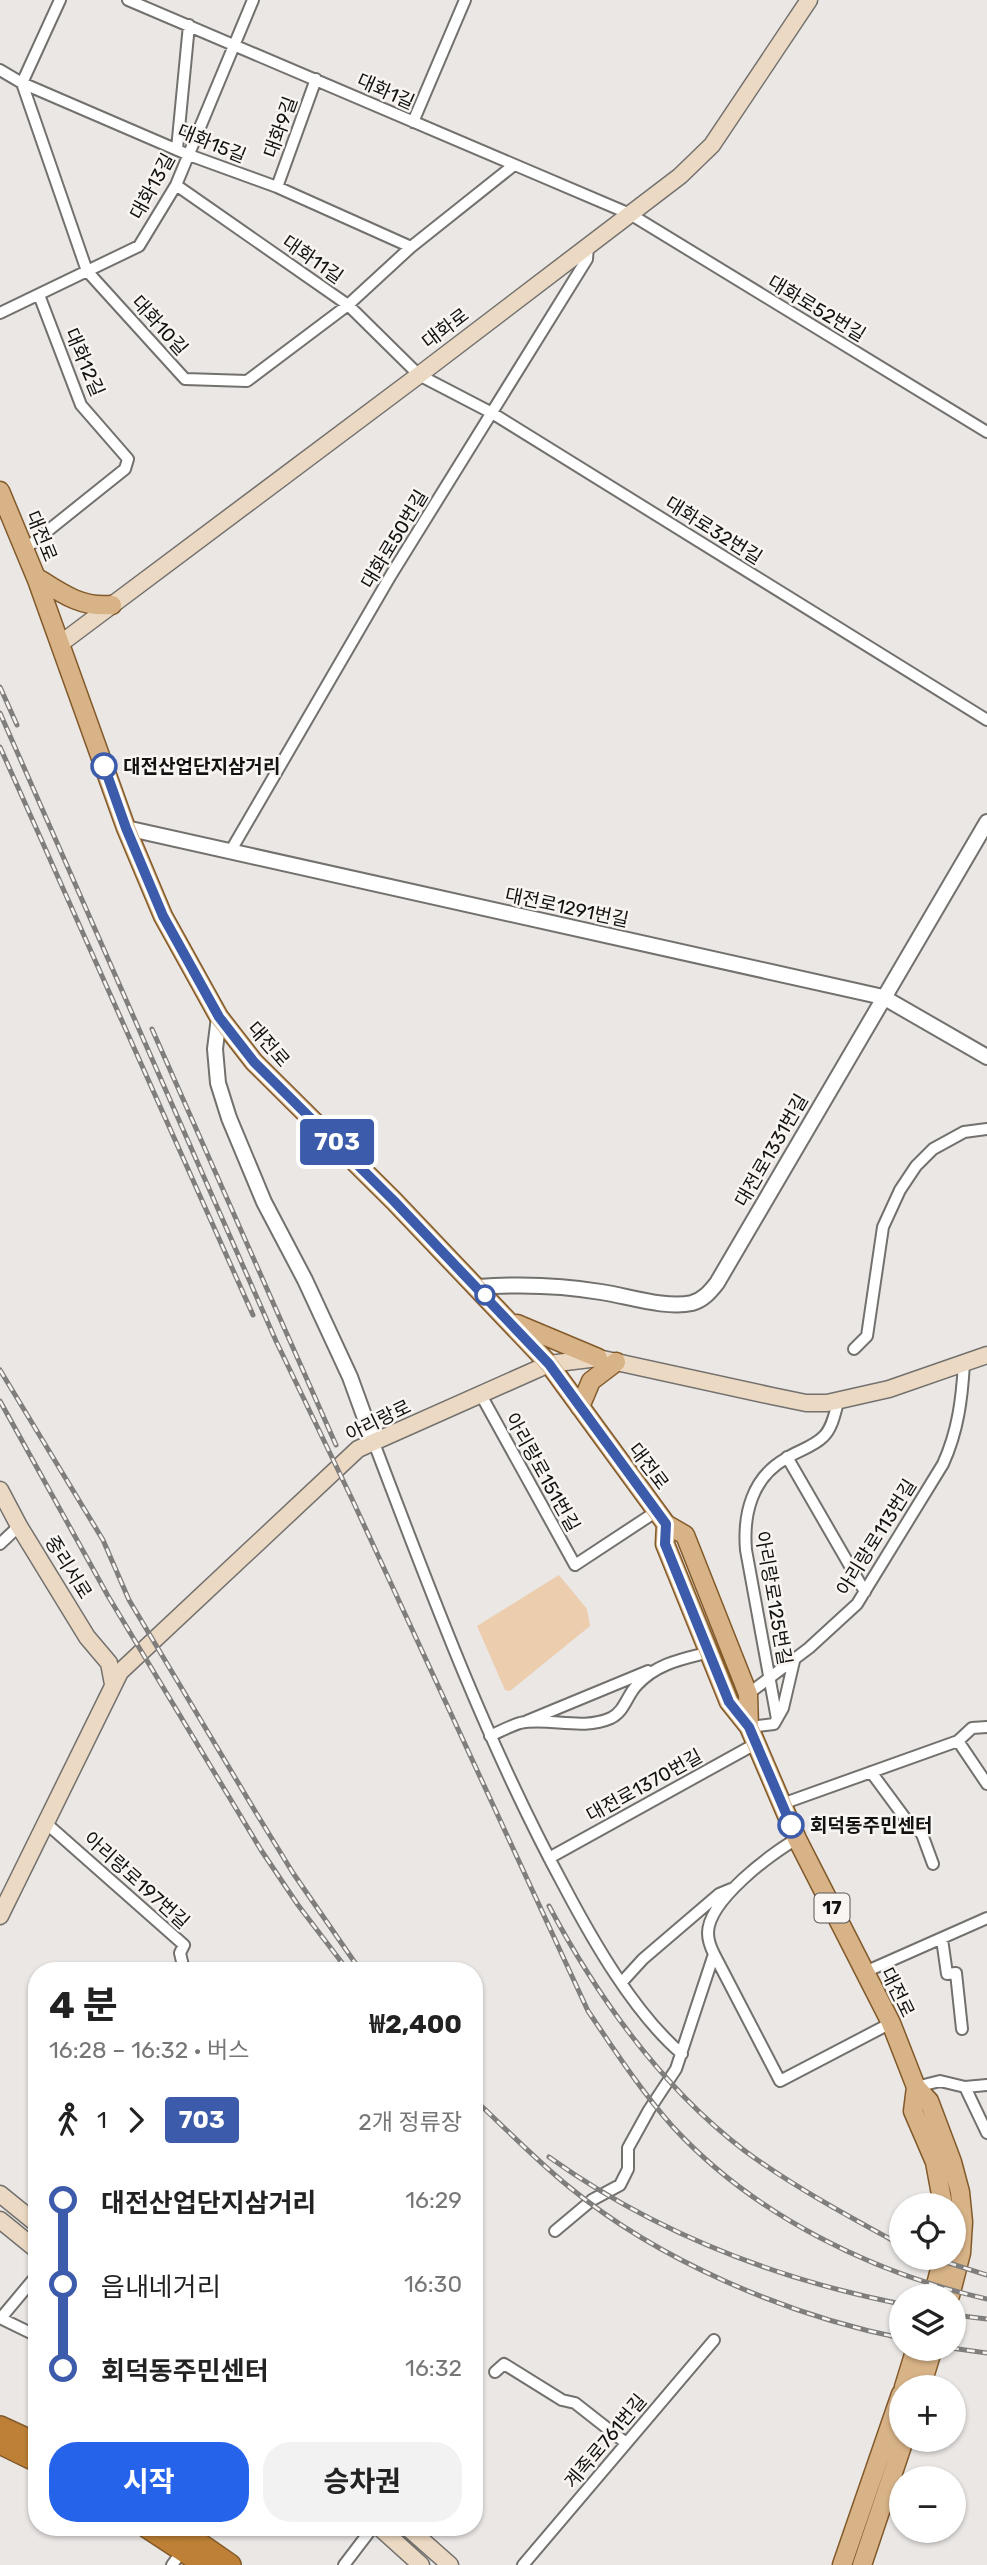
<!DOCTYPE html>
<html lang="ko">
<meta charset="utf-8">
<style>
:root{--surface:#fff;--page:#f2f2f2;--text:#222;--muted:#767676;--accent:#2563eb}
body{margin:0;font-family:Rubik,"Noto Sans KR",sans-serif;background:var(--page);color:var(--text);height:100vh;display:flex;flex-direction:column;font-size:26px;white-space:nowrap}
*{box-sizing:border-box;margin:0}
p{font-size:23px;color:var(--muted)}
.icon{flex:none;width:38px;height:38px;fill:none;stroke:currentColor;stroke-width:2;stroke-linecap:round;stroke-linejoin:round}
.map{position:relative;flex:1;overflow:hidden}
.details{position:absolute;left:28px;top:1962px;width:455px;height:574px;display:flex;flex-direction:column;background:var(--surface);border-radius:28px;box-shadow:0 2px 5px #0004}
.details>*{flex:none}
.badge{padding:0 14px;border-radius:5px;font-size:24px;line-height:46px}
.controls{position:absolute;left:889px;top:2193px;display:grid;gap:14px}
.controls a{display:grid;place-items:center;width:77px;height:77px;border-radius:50%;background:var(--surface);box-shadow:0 2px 5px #0004;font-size:35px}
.map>.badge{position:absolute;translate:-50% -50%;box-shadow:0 0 0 4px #fff}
.legs{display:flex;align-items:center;gap:10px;height:77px;padding:0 21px;font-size:23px}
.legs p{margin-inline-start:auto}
.headline{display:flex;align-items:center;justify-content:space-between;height:119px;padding:0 21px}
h1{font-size:38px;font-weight:700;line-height:52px}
.primary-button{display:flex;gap:14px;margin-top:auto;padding:14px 21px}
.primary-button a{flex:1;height:80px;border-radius:28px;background:var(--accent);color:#fff;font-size:28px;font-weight:700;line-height:80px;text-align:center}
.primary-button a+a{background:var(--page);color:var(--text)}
ul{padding:0 21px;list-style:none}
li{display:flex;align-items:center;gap:24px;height:84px;font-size:26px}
li i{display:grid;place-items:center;width:10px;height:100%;margin:0 9px;background:currentColor}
li i::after{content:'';width:18px;height:18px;margin:-9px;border:5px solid;border-radius:50%;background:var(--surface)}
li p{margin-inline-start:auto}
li:first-child i{background:linear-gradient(#0000 50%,currentColor 0)}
li:last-child i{background:linear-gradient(currentColor 50%,#0000 0)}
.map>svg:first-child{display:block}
</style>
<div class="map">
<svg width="987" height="2565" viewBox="0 0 987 2565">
<rect width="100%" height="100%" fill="#eae7e5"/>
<!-- garden -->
<path fill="#eccdae" d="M 559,1575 L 587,1609 L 590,1626 L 510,1691 L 505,1690 L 477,1626 Z"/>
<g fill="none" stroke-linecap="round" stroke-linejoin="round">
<defs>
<path id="minor" d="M 60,0 L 22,83 L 87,271 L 185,379 L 247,381 L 348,305 L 411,247 L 514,165
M 128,0 L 630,214 L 987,432
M 0,70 L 22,83 L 189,155 L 277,187 L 411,247
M 413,122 L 465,0
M 177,149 L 189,25
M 176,185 L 348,305 L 419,375 L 492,413 L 987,720
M 277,187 L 316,79
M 0,313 L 139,246 L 176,185 L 253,0
M 25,549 L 125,469 L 128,459 L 81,405 L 39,295
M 230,852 L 391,575 L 587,259 L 588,246
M 854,1349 L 867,1336 L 883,1227 L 900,1190 L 916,1166 L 933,1149 L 964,1132 L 987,1129
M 481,1395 L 575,1565 L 657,1511
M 374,1443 C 431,1593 487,1744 564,1886 C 593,1941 634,2013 682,2054
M 787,1457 L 865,1592
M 0,1544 L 19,1526
M 748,1694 L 809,1648 L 857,1604 L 943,1464 C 958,1431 962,1399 964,1363
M 777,1719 L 746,1550 C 743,1514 752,1478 785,1459 C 797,1451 813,1447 823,1437 C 832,1429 835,1413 838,1402
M 527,1721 L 648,1671
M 749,1727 L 774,1724 L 783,1708 L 794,1661
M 490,1736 C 499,1732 510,1726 520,1723 C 549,1717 582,1731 611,1718 C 625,1711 627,1695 637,1685 C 657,1663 683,1659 710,1652
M 958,1741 L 972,1728 L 987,1727
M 871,1772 L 905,1818 L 922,1834 L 933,1864
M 782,1804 L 958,1741 L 987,1784
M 47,1824 L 184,1945 L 180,1953 L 184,1970
M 797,1839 C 771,1853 708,1901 708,1933 C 708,1940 711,1948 714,1954 L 780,2081 L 891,2023
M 549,1858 L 757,1743
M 942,1939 L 947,1974 L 956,1973 L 962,2029
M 865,1972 L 987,1918
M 622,1982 L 643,1959 L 719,1894 L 731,1889
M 916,2087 L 940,2081 L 965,2087 L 987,2085
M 965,2087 L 987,2133
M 555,2231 L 592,2200 L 620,2185 L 628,2169 L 628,2148 L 649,2110 L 676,2069 L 714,1954
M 0,2318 L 37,2336
M 1,2318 L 37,2275
M 495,2372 L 504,2364 L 562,2400 L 575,2403 L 626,2443
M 172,2565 L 180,2554
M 344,2565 L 373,2527
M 523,2565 L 714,2340"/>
<path id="tertiary" d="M 126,828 L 883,997 L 987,1057
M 219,1017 L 215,1049 L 218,1083 L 229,1118 L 264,1202 L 305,1280 L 350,1377 L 374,1443
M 478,1287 C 519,1284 560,1285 601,1292 C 628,1296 666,1309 692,1303 C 703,1300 710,1292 717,1283 L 987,822"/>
<path id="secondary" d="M 60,644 L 419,375 L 680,176 L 712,145 L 809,0
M 0,1490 L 19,1526 L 87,1637 L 109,1663 L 113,1684
M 0,1916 L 120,1672 L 358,1449 L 549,1364 L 598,1358 L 772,1396 L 806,1403 L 827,1403 L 889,1389 L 987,1355
M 0,2194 L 37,2224
M 0,2220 L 37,2250
M 379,2527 L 421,2565
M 407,2527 L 450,2565"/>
<path id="primary" d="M 0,491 L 37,580 L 126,828 L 163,916 L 219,1017 L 254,1062 L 394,1201 L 549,1364 L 666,1524 L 685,1535 L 748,1694 L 749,1727
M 36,577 C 61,593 81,608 112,605
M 517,1324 L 598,1358
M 580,1407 L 591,1381 L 616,1362
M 666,1524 L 665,1544 L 729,1702 L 749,1727 L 797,1839 L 891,2023 L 916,2087 L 929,2101 L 952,2162 L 960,2192 L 963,2222 L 961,2253 L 950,2296
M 916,2087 L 913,2111 L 935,2162 L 943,2205
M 933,2296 L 943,2258
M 904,2387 L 916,2348
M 921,2387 L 933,2348
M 842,2565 L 901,2394
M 862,2565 L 904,2440"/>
<path id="motorway" d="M 0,2427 L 37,2444
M 0,2443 L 37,2461
M 147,2527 L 205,2565
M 191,2538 L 230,2565"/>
</defs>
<!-- minor casing -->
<use href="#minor" stroke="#73716e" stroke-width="14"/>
<!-- tertiary casing -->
<use href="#tertiary" stroke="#73716e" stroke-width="18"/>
<!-- secondary casing -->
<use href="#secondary" stroke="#73716e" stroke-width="19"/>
<!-- primary casing -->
<use href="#primary" stroke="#825a2a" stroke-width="21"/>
<!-- motorway casing -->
<use href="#motorway" stroke="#825a2a" stroke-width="24"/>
<!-- minor -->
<use href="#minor" stroke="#fff" stroke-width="10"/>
<!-- tertiary -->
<use href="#tertiary" stroke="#fff" stroke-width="14"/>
<!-- secondary -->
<use href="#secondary" stroke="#ecd9c3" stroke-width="16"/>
<!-- primary -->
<use href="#primary" stroke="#d8b387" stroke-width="18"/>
<!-- motorway -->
<use href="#motorway" stroke="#be8037" stroke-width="21"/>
<defs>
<path id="rail" d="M 0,687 L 17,725
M 0,713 L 276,1341 L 352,1499 L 588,2011 C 615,2051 641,2091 673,2127 C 754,2215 872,2273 987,2299
M 0,747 L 253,1315
M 152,1029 L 336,1445
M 0,1370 L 103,1540 L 129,1600 L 258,1816 L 293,1873 L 360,1970
M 0,1401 L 108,1596 L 261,1850 L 298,1905 L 346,1968
M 549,1906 C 598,1998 661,2087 745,2151 C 794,2187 848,2216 901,2245
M 474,2099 C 505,2128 535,2159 568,2186 C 659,2261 787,2315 901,2338
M 549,2157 C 654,2232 776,2279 901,2304
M 933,2258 L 987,2275
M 954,2315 L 987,2319
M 951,2348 L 987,2353"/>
</defs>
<!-- rail casing -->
<use href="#rail" stroke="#807e7c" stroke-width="5"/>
<!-- rail -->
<use href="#rail" stroke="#f8f5f2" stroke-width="2.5" stroke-dasharray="8" stroke-linecap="butt"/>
</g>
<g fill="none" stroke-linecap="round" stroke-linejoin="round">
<defs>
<path id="line-1" d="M 104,766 L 126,828 L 163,916 L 219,1017 L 254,1062 L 394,1201 L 549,1364 L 666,1524 L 665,1544 L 729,1702 L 749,1727 L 791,1825"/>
</defs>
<!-- line-1 casing -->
<use href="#line-1" stroke="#fff" stroke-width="16"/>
<!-- line-1 -->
<use href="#line-1" stroke="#3d5bab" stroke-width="10"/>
</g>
<!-- markers -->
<g fill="#fff" stroke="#3d5bab" stroke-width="3.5">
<circle cx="104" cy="766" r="12"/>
<circle cx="485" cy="1295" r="9"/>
<circle cx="791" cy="1825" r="12"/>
</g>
<g text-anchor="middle" stroke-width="5" stroke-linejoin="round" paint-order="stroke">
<!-- shield labels -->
<rect fill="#f8f5f2" stroke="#585654" stroke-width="2" x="814.5" y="1893.5" width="35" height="29" rx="5"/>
<g font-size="18" font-weight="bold" fill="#131211">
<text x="832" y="1914">17</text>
</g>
<!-- street labels -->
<g font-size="19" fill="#131211" stroke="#f8f5f2">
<text transform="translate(386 91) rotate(24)" y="7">대화1길</text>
<text transform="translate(280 127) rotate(-70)" y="7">대화9길</text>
<text transform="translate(212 143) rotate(22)" y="7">대화15길</text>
<text transform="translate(152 186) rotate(-61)" y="7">대화13길</text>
<text transform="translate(313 259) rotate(35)" y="7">대화11길</text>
<text transform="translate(817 308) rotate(31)" y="7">대화로52번길</text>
<text transform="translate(160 325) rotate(48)" y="7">대화10길</text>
<text transform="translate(445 328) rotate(-37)" y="7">대화로</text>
<text transform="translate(85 362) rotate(67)" y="7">대화12길</text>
<text transform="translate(714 530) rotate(32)" y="7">대화로32번길</text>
<text transform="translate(42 536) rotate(68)" y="7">대전로</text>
<text transform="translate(394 539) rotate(-59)" y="7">대화로50번길</text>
<text transform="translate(567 907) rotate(12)" y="7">대전로1291번길</text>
<text transform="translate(269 1044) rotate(49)" y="7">대전로</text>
<text transform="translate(771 1150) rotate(-60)" y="7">대전로1331번길</text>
<text transform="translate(378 1420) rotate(-26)" y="7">아리랑로</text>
<text transform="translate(649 1466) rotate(53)" y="7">대전로</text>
<text transform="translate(543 1472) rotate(61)" y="7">아리랑로151번길</text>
<text transform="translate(876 1537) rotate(-58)" y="7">아리랑로113번길</text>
<text transform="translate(69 1567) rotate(58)" y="7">중리서로</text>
<text transform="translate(774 1598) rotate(80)" y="7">아리랑로125번길</text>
<text transform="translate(644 1785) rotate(-29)" y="7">대전로1370번길</text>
<text transform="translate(137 1880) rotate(42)" y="7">아리랑로197번길</text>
<text transform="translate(898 1992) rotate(64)" y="7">대전로</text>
<text transform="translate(605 2441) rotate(-50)" y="7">계족로761번길</text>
</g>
<!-- stop labels -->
<g font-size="19" font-weight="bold" fill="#131211" stroke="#f8f5f2" text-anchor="start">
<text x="123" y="773">대전산업단지삼거리</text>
<text x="810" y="1832">회덕동주민센터</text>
</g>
</g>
</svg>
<div class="controls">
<a><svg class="icon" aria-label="locate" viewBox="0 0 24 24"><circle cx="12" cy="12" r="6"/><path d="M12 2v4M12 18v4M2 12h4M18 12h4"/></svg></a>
<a><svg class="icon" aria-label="layers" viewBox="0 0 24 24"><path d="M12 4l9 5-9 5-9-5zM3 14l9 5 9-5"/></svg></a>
<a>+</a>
<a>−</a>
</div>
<b class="badge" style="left:337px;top:1142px;background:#3d5bab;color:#fff">703</b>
<section class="details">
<div class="headline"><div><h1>4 분</h1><p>16:28 – 16:32 · 버스</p></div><b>₩2,400</b></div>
<div class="legs"><svg class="icon" aria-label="walk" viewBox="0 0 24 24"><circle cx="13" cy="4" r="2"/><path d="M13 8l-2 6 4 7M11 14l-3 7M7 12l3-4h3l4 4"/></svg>1<svg class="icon" aria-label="forward" viewBox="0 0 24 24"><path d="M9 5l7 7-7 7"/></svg><b class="badge" style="background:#3d5bab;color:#fff">703</b><p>2개 정류장</p></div>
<ul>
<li><i style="color:#3d5bab"></i><b>대전산업단지삼거리</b><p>16:29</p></li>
<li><i style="color:#3d5bab"></i><span>읍내네거리</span><p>16:30</p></li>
<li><i style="color:#3d5bab"></i><b>회덕동주민센터</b><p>16:32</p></li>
</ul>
<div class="primary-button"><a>시작</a><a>승차권</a></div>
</section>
</div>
